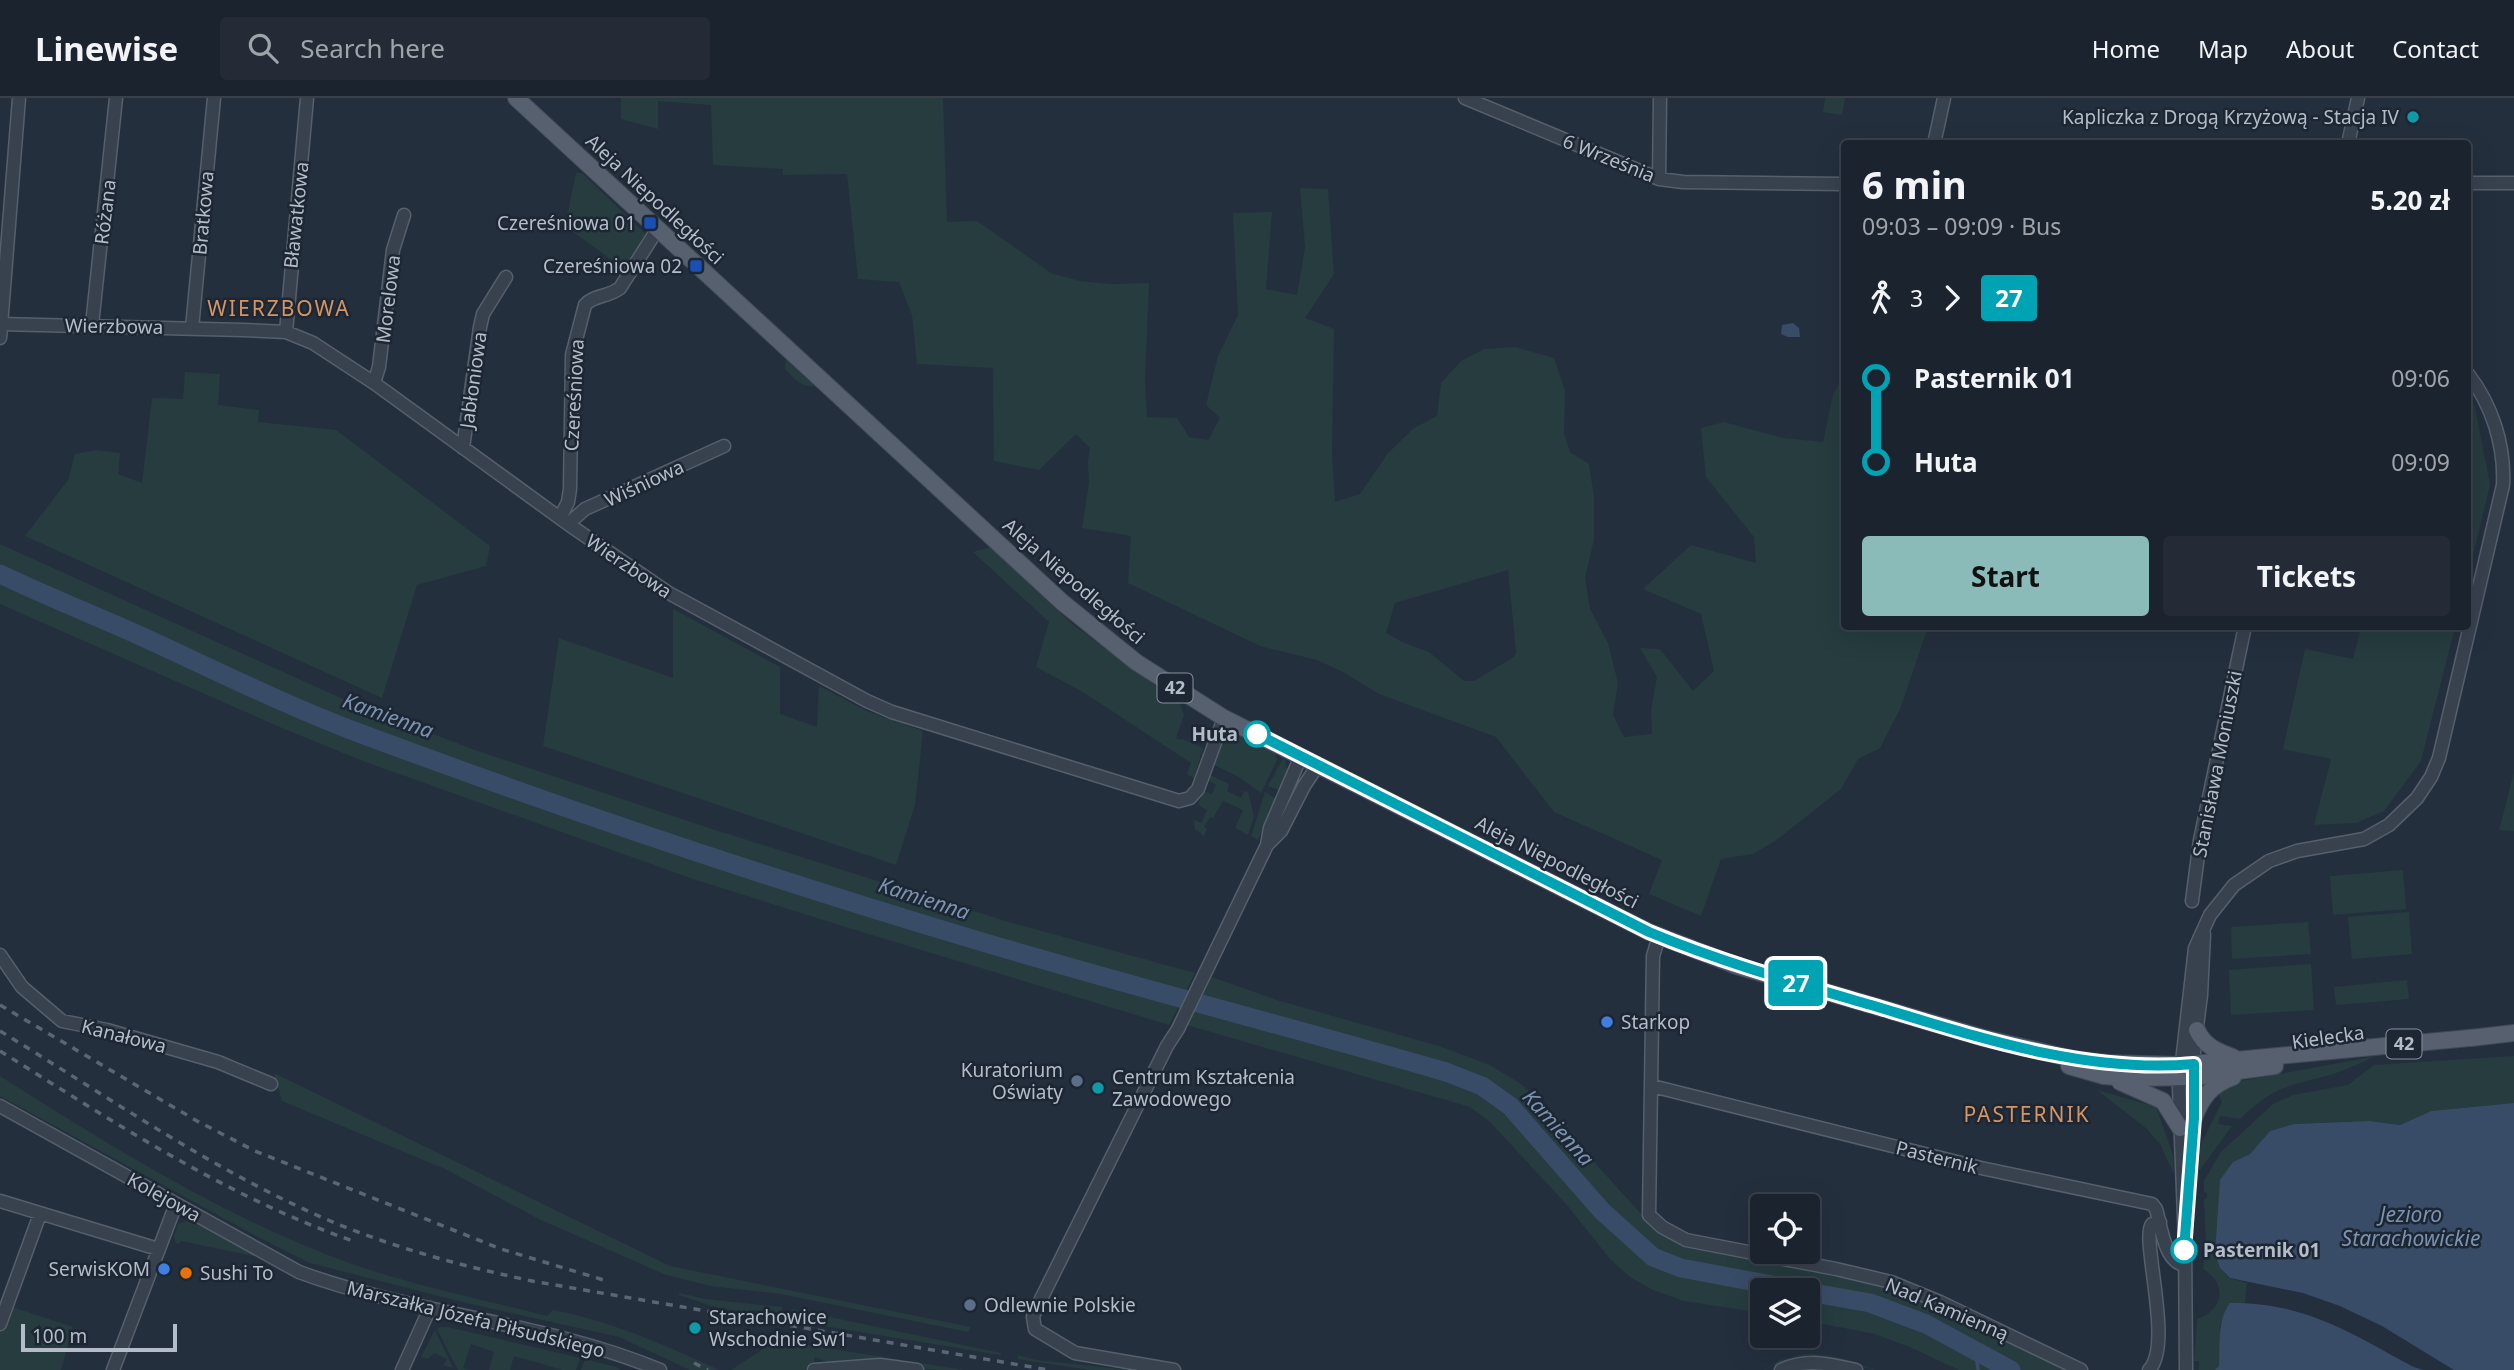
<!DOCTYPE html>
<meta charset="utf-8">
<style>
:root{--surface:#1b232e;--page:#242b36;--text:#f1f3f6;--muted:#a0a4aa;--line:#39404a;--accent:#8bbbb9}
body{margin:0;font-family:"Noto Sans",sans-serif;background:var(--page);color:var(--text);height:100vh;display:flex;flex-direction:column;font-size:26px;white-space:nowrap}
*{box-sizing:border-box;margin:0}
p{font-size:23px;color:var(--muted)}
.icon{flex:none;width:38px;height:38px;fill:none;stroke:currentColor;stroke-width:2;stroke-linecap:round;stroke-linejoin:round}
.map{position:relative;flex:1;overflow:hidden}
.details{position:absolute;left:1841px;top:42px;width:630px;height:490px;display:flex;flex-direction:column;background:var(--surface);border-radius:7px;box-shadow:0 7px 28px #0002,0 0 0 2px var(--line)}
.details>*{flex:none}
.badge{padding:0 14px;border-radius:5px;font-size:24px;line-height:46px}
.buttons{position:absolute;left:1750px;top:1096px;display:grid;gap:14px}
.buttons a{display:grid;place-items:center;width:70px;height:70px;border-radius:7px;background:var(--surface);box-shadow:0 7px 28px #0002,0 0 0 2px var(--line);font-size:35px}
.scale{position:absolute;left:21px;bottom:18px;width:156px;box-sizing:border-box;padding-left:7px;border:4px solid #b4bcc9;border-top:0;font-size:19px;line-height:24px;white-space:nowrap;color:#b4bcc9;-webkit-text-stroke:5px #1d2633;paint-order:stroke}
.map>.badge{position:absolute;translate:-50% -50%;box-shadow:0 0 0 4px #fff}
.legs{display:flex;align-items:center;gap:10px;height:77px;padding:0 21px;font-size:23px}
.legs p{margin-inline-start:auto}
.summary{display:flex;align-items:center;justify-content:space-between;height:119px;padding:0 21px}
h1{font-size:38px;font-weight:700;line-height:52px}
.button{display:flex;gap:14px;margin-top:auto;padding:14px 21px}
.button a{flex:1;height:80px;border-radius:7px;background:var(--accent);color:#111;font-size:28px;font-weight:700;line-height:80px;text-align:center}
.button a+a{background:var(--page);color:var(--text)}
ul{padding:0 21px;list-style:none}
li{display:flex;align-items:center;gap:24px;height:84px;font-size:26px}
li i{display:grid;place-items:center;width:10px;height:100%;margin:0 9px;background:currentColor}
li i::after{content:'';width:18px;height:18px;margin:-9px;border:5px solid;border-radius:50%;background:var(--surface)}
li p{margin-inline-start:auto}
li:first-child i{background:linear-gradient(#0000 50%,currentColor 0)}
li:last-child i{background:linear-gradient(currentColor 50%,#0000 0)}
header{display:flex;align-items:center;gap:42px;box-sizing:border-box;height:98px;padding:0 35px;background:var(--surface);border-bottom:2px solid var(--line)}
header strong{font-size:33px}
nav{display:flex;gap:38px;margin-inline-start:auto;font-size:24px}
.search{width:490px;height:63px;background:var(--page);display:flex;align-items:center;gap:18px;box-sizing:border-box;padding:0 24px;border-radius:7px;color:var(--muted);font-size:26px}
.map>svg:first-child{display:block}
</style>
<header>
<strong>Linewise</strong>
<div class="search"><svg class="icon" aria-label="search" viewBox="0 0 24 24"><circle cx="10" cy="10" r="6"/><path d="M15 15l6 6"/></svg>Search here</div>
<nav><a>Home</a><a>Map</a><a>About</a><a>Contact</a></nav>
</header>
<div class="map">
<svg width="2514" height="1272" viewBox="0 0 2514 1272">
<rect width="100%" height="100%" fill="#242f3e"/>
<!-- green -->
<path fill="#263c3f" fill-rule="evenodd" d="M 621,0 L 943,0 L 947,124 L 977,123 L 1051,175 L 1079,183 L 1110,186 L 1149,185 L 1145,282 L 1147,319 L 1177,320 L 1189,339 L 1208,342 L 1220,320 L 1206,307 L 1218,258 L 1238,217 L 1233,115 L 1272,114 L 1266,191 L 1297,197 L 1305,149 L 1300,90 L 1328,91 L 1334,176 L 1305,220 L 1334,231 L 1332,356 L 1335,404 L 1360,396 L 1388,355 L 1414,330 L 1437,318 L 1441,285 L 1461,263 L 1484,251 L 1515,249 L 1554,260 L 1565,293 L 1564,335 L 1570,354 L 1589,366 L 1594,398 L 1594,442 L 1585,480 L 1590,511 L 1608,545 L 1618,585 L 1613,617 L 1624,639 L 1652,636 L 1651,612 L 1657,579 L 1640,550 L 1660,551 L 1693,593 L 1714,573 L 1701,516 L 1643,491 L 1691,447 L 1756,465 L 1754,439 L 1706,379 L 1701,330 L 1724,324 L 1783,340 L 1823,344 L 1833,297 L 1844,277 L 1844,528 L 1928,529 L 1900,611 L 1880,650 L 1858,661 L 1841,691 L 1775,743 L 1753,756 L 1721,761 L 1701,818 L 1649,796 L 1662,762 L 1554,714 L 1496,639 L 1379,596 L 1343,574 L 1317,562 L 1260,548 L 1128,485 L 1131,438 L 1082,430 L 1089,384 L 1088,364 L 1090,350 L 1076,336 L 1039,372 L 994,363 L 993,270 L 917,266 L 912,217 L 899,184 L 858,181 L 847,76 L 783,77 L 783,71 L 713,67 L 711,7 L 658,3 L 658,31 L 621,21 ZM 1508,472 L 1516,554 L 1514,559 L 1474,583 L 1464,583 L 1429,554 L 1402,544 L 1386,535 L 1395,505 Z
M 1825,0 L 1845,0 L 1842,17 L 1823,14 Z
M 576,75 L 582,75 L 649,139 L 627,173 L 565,128 Z
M 786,262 L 815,288 C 801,290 794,280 785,271 Z
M 185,274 L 220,276 L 218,307 L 259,312 L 258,324 L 336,332 L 490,448 L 486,468 L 417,487 L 382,600 L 25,438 L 68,382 L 75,356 L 96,352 L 120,355 L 118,376 L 142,385 L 152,300 L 183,301 Z
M 2468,298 L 2475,309 L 2490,387 L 2468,478 Z
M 0,446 L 354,606 L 475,652 L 715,732 L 1012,825 L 1195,875 L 1169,927 L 852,831 L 693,781 L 363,663 L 282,630 L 0,506 Z
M 991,449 L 1072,526 L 1180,606 L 1184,617 L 1176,640 L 1180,642 L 1182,641 L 1203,650 L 1194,680 L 1187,676 L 1191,665 L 1083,594 L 1036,569 L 1049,524 L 973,454 Z
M 673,511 L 780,569 L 780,616 L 817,629 L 819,588 L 867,613 L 923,633 L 915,707 L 896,767 L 543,648 L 559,540 L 673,580 Z
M 2361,529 L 2455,529 L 2421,663 L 2384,713 L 2356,725 L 2314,727 L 2331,661 L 2283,651 L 2305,551 L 2353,561 Z
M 1231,632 L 1276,655 L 1275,658 L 1278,660 L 1261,695 L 1239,679 L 1212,666 L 1223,635 Z
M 1285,661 L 1288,676 L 1281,693 L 1268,688 L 1282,662 Z
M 2514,674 L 2514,733 L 2499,732 Z
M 1210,677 L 1229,686 L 1227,693 L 1241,700 L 1244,693 L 1248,694 L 1254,718 L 1248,737 L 1235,730 L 1243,712 L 1223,703 L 1213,720 L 1210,719 L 1204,729 L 1207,731 L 1204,738 L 1195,731 L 1194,722 L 1201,725 L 1207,712 L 1198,707 L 1203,693 L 1212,696 L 1216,687 L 1208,682 Z
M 1265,694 L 1277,701 L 1258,742 L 1251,738 Z
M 2403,772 L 2406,811 L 2333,817 L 2330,778 Z
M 2409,814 L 2412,856 L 2352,861 L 2348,819 Z
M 2308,824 L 2311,856 L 2232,861 L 2231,829 Z
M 2311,866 L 2314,912 L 2231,917 L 2229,872 Z
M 1212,879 L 1280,903 L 1439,948 L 1490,967 L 1521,986 L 1540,1004 L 1642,1117 L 1666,1137 L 1701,1152 L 1880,1187 L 1911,1198 L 2068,1272 L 1959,1272 L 1912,1250 L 1875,1236 L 1808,1223 L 1808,1192 L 1762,1192 L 1762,1215 L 1684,1203 L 1653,1192 L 1630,1179 L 1610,1161 L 1567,1107 L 1489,1023 L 1470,1009 L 1187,927 Z
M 2407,882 L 2409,901 L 2336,907 L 2334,889 Z
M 2377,958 C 2361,964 2343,974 2326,978 C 2286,988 2271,991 2240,1021 L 2220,1018 L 2218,1026 L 2232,1028 L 2199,1073 L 2200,1048 L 2222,1004 L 2217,993 L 2235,984 Z
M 2514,958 L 2514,1005 L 2431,1013 L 2400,1027 L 2369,1023 L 2294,1026 L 2270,1033 L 2250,1056 L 2233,1064 L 2220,1170 L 2229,1180 L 2247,1185 L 2245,1205 L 2231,1205 L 2220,1227 L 2219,1269 L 2215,1272 L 2199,1272 L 2199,1263 L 2194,1263 L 2197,1221 C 2224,1212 2228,1186 2203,1171 L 2206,1146 L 2204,1101 L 2207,1100 L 2207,1095 L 2204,1094 L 2204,1083 L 2220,1055 L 2273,1006 L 2293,997 L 2348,987 L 2374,967 Z
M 274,975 L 670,1168 L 971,1229 L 968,1234 L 781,1196 L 710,1188 L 666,1177 L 541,1122 L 445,1071 L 282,1003 Z
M 0,978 C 112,1049 227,1121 352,1166 C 415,1188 482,1201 547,1218 L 553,1212 C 611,1223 665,1247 719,1272 L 690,1272 L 619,1239 L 466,1205 L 310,1165 L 258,1139 L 0,998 Z
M 2097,992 L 2156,1009 L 2173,1057 L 2174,1076 L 2160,1046 L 2147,1031 Z
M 189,1122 L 259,1158 L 259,1159 L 181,1143 L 179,1146 L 176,1145 L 174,1138 L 178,1126 Z
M 679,1195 L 705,1201 L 782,1209 L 782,1219 L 790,1220 L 792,1211 L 1001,1255 L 1000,1257 L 763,1218 L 757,1216 L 757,1212 L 753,1212 L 752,1215 L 718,1210 L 679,1197 Z
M 0,1205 L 73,1229 L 61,1272 L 0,1272 Z
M 441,1229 L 448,1229 L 580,1260 L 576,1272 L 563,1272 L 514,1258 L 510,1272 L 489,1272 L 494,1254 L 471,1246 L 463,1270 L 470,1272 L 458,1272 L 437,1231 Z
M 435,1232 L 453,1270 L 443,1267 L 447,1261 L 434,1255 L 428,1261 L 421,1259 Z
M 777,1242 L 964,1272 L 936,1272 L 879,1265 L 831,1266 L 815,1259 L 813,1269 L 805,1272 L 731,1272 Z
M 1804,1256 C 1829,1255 1853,1263 1876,1272 L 1811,1257 L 1790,1260 L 1764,1272 L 1780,1262 Z
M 1018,1257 L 1036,1262 L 1130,1272 L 1090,1272 L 1018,1261 Z
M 585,1261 L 616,1269 L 620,1272 L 581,1272 Z"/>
<!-- water -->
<path fill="#394c67" d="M 1793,225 L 1799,230 L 1800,239 L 1788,239 L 1781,236 L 1782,227 Z
M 2514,1005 L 2514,1272 L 2454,1272 L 2382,1228 L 2340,1208 L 2303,1195 L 2230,1180 L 2220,1170 L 2215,1156 L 2220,1082 L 2233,1064 L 2250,1056 L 2270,1033 L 2294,1026 L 2369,1023 L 2400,1027 L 2431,1013 Z
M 2230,1205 C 2301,1204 2349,1233 2408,1266 C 2413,1269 2418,1270 2423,1272 L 2215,1272 L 2219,1268 C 2220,1247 2217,1222 2230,1205 Z"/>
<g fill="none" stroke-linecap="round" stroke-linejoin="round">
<!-- stream -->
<path stroke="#394c67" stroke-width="3.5" d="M 1976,1254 L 1978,1272"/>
<!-- river -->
<path stroke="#394c67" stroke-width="19" d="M 0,476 C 44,497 89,515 134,535 C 209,569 282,606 359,635 C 563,711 770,781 979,843 C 1134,889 1290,929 1446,974 L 1482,988 L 1510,1008 L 1602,1113 L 1653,1159 L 1681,1170 L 1798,1192
M 1808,1194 L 1870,1205 L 1926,1226 L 2011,1272"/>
<defs>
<path id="minor" d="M 1465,0 L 1659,81 L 1683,84 L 1844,86
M 1934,46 L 1944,0
M 2348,46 L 2358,0
M 1659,81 L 1660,0
M 2468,85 L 2514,85
M 0,226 L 243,232 L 286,234 L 313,245 L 374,285 L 568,426 L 667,494 L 867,603 L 892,614 L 1179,703 L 1190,700 L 1198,691 L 1224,620
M 92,227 L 116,0
M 192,230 L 214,0
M 286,234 L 307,0
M 0,240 L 19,0
M 374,285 L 379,269 L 393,152 L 404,117
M 463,350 L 480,229 L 483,216 L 506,179
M 560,420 L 568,404 L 570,391 L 572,257 L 585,207 C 593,197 609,199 620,190 L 657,132
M 568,426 L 585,411 L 724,348
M 1267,747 L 1281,733 L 1304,688 L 1318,667
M 2192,803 L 2200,742 L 2245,528
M 1659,838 L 1653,858 L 1649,1117 L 1662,1129 L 1686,1142 L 1836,1171 L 1891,1184 L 1940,1204 L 2081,1272
M 0,857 L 22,889 L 62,923 L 107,932 L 218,964 L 271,986
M 1652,988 L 1981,1070 L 2152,1106 L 2156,1111 C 2161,1127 2164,1163 2184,1167
M 0,1008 L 299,1174 C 416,1217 545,1224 660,1272
M 2189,1086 L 2194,1020 L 2194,952 L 2201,897 L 2204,836
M 0,1103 L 158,1151
M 2185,1139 L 2186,1272
M 2185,1145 L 2179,990 L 2195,850 L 2210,817 L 2234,787 L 2269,763 L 2297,753 L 2364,741 L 2389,727 L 2417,700 L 2431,679 L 2439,660 L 2503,387 C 2505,347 2492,307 2468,276
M 1040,1203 L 1167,948 L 1178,931 L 1267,747 L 1270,730 L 1301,658
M 1037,1209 L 1033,1219 L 1035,1231 L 1075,1255 L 1174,1272
M 0,1226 L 40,1116
M 113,1272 L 176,1106
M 402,1272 L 430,1210
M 814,1272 L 880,1267 L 917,1272
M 1781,1272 C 1806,1260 1830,1266 1856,1272
M 2149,1272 C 2174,1246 2140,1139 2152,1126 L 2160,1124"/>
<path id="major" d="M 516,0 L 1062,504 L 1136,564 L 1224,620 L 1649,834 L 1737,868 L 1984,940 L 2073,961 L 2107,965 L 2182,967 L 2480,939
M 2197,932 C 2204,948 2218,954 2233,959
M 2471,940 L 2514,935
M 2069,968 L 2104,978 L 2129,980 L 2194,979 L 2275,968
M 2120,984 L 2163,1003 L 2180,1030
M 2194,1020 C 2202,999 2211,987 2233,979"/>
</defs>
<!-- minor casing -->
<use href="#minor" stroke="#565f6c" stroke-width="15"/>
<!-- major casing -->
<use href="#major" stroke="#414a57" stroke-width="18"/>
<!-- minor -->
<use href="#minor" stroke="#38414e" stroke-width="12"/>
<!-- major -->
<use href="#major" stroke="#56606e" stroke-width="16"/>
<!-- rail -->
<path stroke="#5a6575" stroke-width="3.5" stroke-dasharray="7 7" stroke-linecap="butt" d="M 0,907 L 197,1023 L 255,1053 L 501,1151 L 607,1183
M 0,933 C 107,998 212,1072 328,1122 C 394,1150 462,1168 532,1183 L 1049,1272
M 0,953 C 114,1024 228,1100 356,1144
M 694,1265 L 708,1272"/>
</g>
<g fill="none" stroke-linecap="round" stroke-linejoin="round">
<defs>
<path id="line-1" d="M 1257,636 L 1649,834 C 1721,864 1796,885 1871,907 C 1975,938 2084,976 2194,966 L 2194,1020 L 2184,1152"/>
</defs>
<!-- line-1 casing -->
<use href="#line-1" stroke="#fff" stroke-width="16"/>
<!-- line-1 -->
<use href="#line-1" stroke="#00a3b4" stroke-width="10"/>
</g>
<!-- markers -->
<g fill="#0f9aa8" stroke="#1d2633" stroke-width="2.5">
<circle cx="2413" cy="19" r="7"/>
<circle cx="1098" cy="990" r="7"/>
<circle cx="695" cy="1230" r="7"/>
</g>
<g fill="#1a4fb4" stroke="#1d2633" stroke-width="2.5">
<rect x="643" y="118" width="14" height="14" rx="3.5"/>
<rect x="689" y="161" width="14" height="14" rx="3.5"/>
</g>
<g fill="#fff" stroke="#00a3b4" stroke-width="3.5">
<circle cx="1257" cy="636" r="12"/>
<circle cx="2184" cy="1152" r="12"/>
</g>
<g fill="#3f7fe0" stroke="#1d2633" stroke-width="2.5">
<circle cx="1607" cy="924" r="7"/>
<circle cx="164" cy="1171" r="7"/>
</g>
<g fill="#5c6f8a" stroke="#1d2633" stroke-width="2.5">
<circle cx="1077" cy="983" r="7"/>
<circle cx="970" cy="1207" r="7"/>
</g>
<circle fill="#e8710a" stroke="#1d2633" stroke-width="2.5" cx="186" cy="1175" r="7"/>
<g text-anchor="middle" stroke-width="5" stroke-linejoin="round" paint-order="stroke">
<!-- shield labels -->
<g fill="#1d2633" stroke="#878f9c" stroke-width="2">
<rect x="1157.5" y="575.5" width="35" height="29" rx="5"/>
<rect x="2386.5" y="931.5" width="35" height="29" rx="5"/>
</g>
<g font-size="18" font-weight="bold" fill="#b4bcc9">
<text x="1175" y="596">42</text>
<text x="2404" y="952">42</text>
</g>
<!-- poi labels -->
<g font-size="19" fill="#b4bcc9" stroke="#1d2633" text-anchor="end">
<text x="2399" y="26">Kapliczka z Drogą Krzyżową - Stacja IV</text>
<text x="636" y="132">Czereśniowa 01</text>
<text x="682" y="175">Czereśniowa 02</text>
<text x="1621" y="931" text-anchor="start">Starkop</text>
<text x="1063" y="979">Kuratorium<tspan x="1063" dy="22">Oświaty</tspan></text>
<text x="1112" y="986" text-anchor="start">Centrum Kształcenia<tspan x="1112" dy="22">Zawodowego</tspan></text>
<text x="150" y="1178">SerwisKOM</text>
<text x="200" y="1182" text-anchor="start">Sushi To</text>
<text x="984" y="1214" text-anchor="start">Odlewnie Polskie</text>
<text x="709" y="1226" text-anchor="start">Starachowice<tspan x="709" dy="22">Wschodnie Sw1</tspan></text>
</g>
<!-- street labels -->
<g font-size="19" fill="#b4bcc9" stroke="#1d2633">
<text transform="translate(1609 60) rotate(22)" y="7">6 Września</text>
<text transform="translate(655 101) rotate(43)" y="7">Aleja Niepodległości</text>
<text transform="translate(105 114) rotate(-83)" y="7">Różana</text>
<text transform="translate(203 115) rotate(-85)" y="7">Bratkowa</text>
<text transform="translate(296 117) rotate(-84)" y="7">Bławatkowa</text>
<text transform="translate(388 201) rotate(-83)" y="7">Morelowa</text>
<text transform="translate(114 228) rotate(1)" y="7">Wierzbowa</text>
<text transform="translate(473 282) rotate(-82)" y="7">Jabłoniowa</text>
<text transform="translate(574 297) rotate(-87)" y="7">Czereśniowa</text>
<text transform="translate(644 385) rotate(-25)" y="7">Wiśniowa</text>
<text transform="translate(629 468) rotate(34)" y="7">Wierzbowa</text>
<text transform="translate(1074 483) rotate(41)" y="7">Aleja Niepodległości</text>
<text transform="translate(2217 666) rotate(-79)" y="7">Stanisława Moniuszki</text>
<text transform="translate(1557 764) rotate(27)" y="7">Aleja Niepodległości</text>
<text transform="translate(124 938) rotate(14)" y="7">Kanałowa</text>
<text transform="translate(2328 939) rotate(-8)" y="7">Kielecka</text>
<text transform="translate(1937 1059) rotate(14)" y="7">Pasternik</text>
<text transform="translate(164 1099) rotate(29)" y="7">Kolejowa</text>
<text transform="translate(1947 1211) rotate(23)" y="7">Nad Kamienną</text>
<text transform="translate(476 1221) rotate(14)" y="7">Marszałka Józefa Piłsudskiego</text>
</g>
<!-- stop labels -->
<g font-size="19" font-weight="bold" fill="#b4bcc9" stroke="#1d2633" text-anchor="end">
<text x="1238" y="643">Huta</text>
<text x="2203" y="1159" text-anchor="start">Pasternik 01</text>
</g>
<!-- neighbourhood labels -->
<g font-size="21" letter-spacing="2" fill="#d59563" stroke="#1d2633">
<text x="279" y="218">WIERZBOWA</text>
<text x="2027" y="1024">PASTERNIK</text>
</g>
<!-- water labels -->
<g font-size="21" font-style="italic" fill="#7c92b1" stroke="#1d2633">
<text transform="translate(388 618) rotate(20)" y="7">Kamienna</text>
<text transform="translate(924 801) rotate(18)" y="7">Kamienna</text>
<text transform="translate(1558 1030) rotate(48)" y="7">Kamienna</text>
<text x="2411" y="1124">Jezioro<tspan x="2411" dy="24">Starachowickie</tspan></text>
</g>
</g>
</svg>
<div class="buttons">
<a><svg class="icon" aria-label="locate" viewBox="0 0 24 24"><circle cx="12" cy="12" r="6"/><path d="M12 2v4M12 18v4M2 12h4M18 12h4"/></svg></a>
<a><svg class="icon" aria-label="layers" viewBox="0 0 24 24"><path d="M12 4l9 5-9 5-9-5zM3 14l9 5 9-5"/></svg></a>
</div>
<div class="scale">100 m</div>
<b class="badge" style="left:1796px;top:885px;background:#00a3b4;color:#fff">27</b>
<section class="details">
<div class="summary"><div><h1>6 min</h1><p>09:03 – 09:09 · Bus</p></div><b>5.20 zł</b></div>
<div class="legs"><svg class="icon" aria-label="walk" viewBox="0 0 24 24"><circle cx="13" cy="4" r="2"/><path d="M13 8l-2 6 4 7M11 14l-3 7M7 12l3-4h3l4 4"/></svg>3<svg class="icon" aria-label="forward" viewBox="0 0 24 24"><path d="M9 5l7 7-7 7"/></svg><b class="badge" style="background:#00a3b4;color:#fff">27</b></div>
<ul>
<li><i style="color:#00a3b4"></i><b>Pasternik 01</b><p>09:06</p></li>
<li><i style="color:#00a3b4"></i><b>Huta</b><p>09:09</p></li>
</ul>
<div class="button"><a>Start</a><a>Tickets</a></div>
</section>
</div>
